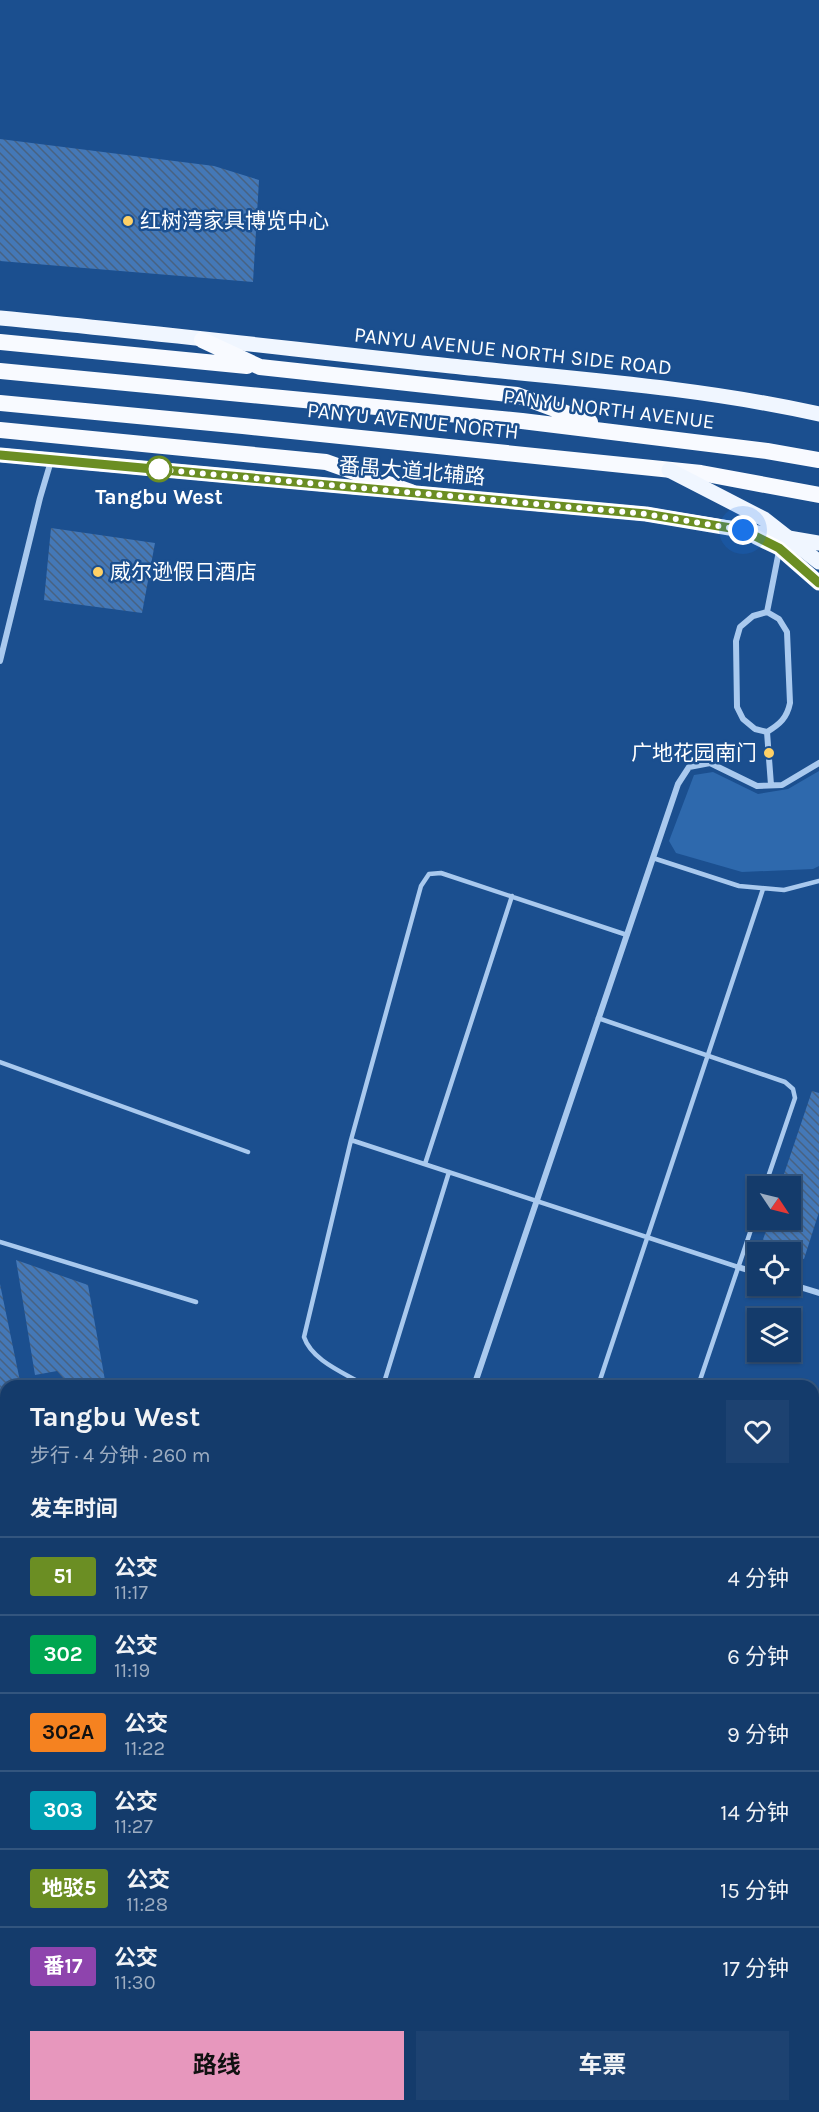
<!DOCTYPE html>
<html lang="zh">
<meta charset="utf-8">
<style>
:root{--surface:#143b6b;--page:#1d4271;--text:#f1f3f6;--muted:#9dadc1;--line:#33557e;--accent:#e797bd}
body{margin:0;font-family:Karla,"Noto Sans SC",sans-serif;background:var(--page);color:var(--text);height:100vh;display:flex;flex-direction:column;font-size:22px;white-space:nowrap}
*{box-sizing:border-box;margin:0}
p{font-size:20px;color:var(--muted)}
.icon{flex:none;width:33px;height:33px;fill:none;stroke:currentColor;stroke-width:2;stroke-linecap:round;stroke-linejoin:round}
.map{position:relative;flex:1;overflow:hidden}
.sheet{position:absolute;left:0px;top:1380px;width:819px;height:732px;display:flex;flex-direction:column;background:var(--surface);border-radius:18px 18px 0 0;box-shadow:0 2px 4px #0004,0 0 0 2px var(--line)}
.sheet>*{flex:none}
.badge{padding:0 12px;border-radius:4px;font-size:21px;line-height:39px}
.needle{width:39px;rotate:125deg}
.buttons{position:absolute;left:747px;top:1176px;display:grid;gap:12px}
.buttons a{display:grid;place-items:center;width:54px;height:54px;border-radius:0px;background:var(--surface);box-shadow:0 2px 4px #0004,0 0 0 2px var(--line);font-size:30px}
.you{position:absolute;width:30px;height:30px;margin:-15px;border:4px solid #fff;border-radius:50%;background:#1a73e8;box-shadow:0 0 0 9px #1a73e833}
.map>.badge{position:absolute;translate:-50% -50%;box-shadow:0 0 0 3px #fff}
h2{padding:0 30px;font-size:22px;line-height:54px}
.round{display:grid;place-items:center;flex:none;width:63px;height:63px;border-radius:0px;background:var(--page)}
.overview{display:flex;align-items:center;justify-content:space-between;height:102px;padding:0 30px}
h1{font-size:28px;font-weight:700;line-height:45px}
.action{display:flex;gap:12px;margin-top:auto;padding:12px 30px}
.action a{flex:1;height:69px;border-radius:0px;background:var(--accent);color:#111;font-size:24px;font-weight:700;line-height:69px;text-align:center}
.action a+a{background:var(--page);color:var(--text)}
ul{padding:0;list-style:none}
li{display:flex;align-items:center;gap:18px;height:78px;padding:0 30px;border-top:2px solid var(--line)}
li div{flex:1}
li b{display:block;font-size:22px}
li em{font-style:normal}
li .badge{min-width:66px;font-weight:700;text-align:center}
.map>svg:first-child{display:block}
</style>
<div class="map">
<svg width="819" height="2112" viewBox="0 0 819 2112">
<defs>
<pattern id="building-back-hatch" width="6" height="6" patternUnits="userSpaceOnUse" patternTransform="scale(1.5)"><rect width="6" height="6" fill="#4478b7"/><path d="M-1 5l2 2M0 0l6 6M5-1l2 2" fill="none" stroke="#486282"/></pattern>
</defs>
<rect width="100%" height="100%" fill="#1b4f8f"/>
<!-- park -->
<path fill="#2e69ad" d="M 819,771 L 819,866 L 813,869 L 742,872 L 676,853 L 669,841 L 694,775 L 713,772 L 758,794 L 788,789 Z"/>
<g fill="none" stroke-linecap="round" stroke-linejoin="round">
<!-- canal -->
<path stroke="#3c6290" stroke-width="16" d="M 813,1771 L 819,1772
M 813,1984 L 819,1982"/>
</g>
<!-- building -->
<path fill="url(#building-back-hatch)" d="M 0,139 L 214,166 L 259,180 L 253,282 L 0,261 Z
M 51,528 L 155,543 L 142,613 L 44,600 Z
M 812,1091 L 819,1093 L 819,1212 L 804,1259 L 790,1255 L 790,1252 L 784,1252 L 761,1245 L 770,1220 L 790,1220 L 790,1186 L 780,1186 Z
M 16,1260 L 88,1285 L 106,1386 L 76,1386 L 74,1378 L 65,1380 L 57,1371 L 35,1375 Z
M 0,1284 L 21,1386 L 6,1386 L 6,1427 L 0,1428 Z
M 6,1451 L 6,1529 L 0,1530 L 0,1452 Z"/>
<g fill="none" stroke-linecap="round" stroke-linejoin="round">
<!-- path -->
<path stroke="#a9c9ee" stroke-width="3" stroke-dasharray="3 4.5" stroke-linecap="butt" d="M 813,1820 L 819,1821"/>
<!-- service -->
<path stroke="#a9c9ee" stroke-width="4.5" d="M 653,858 L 739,886 L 784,890 L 819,881
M 598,1018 L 785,1082 L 793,1089 L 795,1098 L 765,1186
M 0,1062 L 248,1152
M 351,1140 L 738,1267
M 425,1164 L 512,896
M 0,1242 L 196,1302
M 366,1386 C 345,1373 312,1361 304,1337 L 351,1140 L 421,886 L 429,874 L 441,873 L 627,935
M 383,1386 L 449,1172
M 598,1386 L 763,889
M 698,1386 L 758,1209
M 0,1441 L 6,1440"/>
<!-- minor -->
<path stroke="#a9c9ee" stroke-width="6" d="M 767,612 L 779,619 L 787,632 L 790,703 C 787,718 780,724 767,732 L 755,729 L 743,719 L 737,707 L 736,641 L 740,627 L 753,616 Z
M 767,612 L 779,551
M 0,661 L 40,498 L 51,461
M 767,732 L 771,785
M 738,1267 L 758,1273
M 790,1284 L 819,1293
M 474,1386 L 678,784 L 689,767 L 710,763 L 757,786 L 782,785 L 819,763
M 0,1551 L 6,1550
M 0,1663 L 6,1660
M 0,2015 L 6,2013"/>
<!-- primary -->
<path stroke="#f0f6ff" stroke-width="15" d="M 0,318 C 150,332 300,350 451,366 C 574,379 698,387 819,414
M 0,455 L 646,514 L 819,543
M 756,537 L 779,548 L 819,583"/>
<!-- trunk -->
<path stroke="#f8faff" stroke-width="16" d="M 202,340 L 260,367 L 517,395 L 590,422
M 0,342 L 247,366
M 0,371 L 522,421 L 767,451 L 819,460
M 0,403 L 243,426 L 701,473 L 819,495
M 0,430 L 326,462 L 411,492"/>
<!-- primary-bridge -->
<path stroke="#f0f6ff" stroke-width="15" d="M 669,470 L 764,519 L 819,562"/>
</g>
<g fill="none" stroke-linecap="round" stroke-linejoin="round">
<defs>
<path id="line" d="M 0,455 L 646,514 L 743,530 L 779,548 L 819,583"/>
</defs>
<!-- line casing -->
<use href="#line" stroke="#fff" stroke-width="14"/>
<!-- line -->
<use href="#line" stroke="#6b8e23" stroke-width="9"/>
<!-- walk -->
<path stroke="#fff" stroke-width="6" stroke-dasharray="0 10.8" d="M 159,469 L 154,469 L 646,514 L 743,530"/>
</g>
<!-- markers -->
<g fill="#ffd166" stroke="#1b4f8f" stroke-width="2">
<circle cx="128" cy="221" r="6"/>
<circle cx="98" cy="572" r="6"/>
<circle cx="769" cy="753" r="6"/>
</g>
<circle fill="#fff" stroke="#6b8e23" stroke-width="3" cx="159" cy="469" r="12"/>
<g text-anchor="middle" stroke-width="5" stroke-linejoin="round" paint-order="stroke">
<!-- poi labels -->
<g font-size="21" fill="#fff" stroke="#1b4f8f" text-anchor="start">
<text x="140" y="228">红树湾家具博览中心</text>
<text x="110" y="579">威尔逊假日酒店</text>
<text x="757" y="760" text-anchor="end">广地花园南门</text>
</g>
<!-- street labels -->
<g font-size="21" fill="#fff" stroke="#1b4f8f">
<text transform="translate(513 351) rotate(6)" y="7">PANYU AVENUE NORTH SIDE ROAD</text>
<text transform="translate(609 409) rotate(7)" y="7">PANYU NORTH AVENUE</text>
<text transform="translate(413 421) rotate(6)" y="7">PANYU AVENUE NORTH</text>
<text transform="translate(412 471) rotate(5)" y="7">番禺大道北辅路</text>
</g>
<!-- stop labels -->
<g font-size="21" font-weight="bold" fill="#fff" stroke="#1b4f8f">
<text x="159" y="504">Tangbu West</text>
</g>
</g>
</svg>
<div class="buttons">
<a><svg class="needle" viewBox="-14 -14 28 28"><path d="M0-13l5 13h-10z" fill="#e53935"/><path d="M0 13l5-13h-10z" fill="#9dadc1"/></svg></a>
<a><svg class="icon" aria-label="locate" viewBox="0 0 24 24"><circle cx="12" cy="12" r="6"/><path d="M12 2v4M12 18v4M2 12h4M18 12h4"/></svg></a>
<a><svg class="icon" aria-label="layers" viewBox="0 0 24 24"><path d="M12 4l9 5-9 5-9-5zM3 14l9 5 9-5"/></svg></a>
</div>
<div class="you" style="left:743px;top:530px"></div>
<section class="sheet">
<div class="overview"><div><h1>Tangbu West</h1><p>步行 · 4 分钟 · 260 m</p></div><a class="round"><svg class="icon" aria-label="heart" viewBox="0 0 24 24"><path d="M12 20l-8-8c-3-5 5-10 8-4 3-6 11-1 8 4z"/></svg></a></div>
<h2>发车时间</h2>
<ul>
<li><span class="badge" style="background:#6b8e23;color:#fff">51</span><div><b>公交</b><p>11:17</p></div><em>4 分钟</em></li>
<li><span class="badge" style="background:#00a651;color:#fff">302</span><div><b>公交</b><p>11:19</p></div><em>6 分钟</em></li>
<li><span class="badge" style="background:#f58220;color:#111">302A</span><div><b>公交</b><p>11:22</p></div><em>9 分钟</em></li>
<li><span class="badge" style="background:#00a3b4;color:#fff">303</span><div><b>公交</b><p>11:27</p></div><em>14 分钟</em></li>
<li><span class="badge" style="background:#6b8e23;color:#fff">地驳5</span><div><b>公交</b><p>11:28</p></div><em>15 分钟</em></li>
<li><span class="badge" style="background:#8e44ad;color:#fff">番17</span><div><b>公交</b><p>11:30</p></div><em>17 分钟</em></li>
</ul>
<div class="action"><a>路线</a><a>车票</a></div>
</section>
</div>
